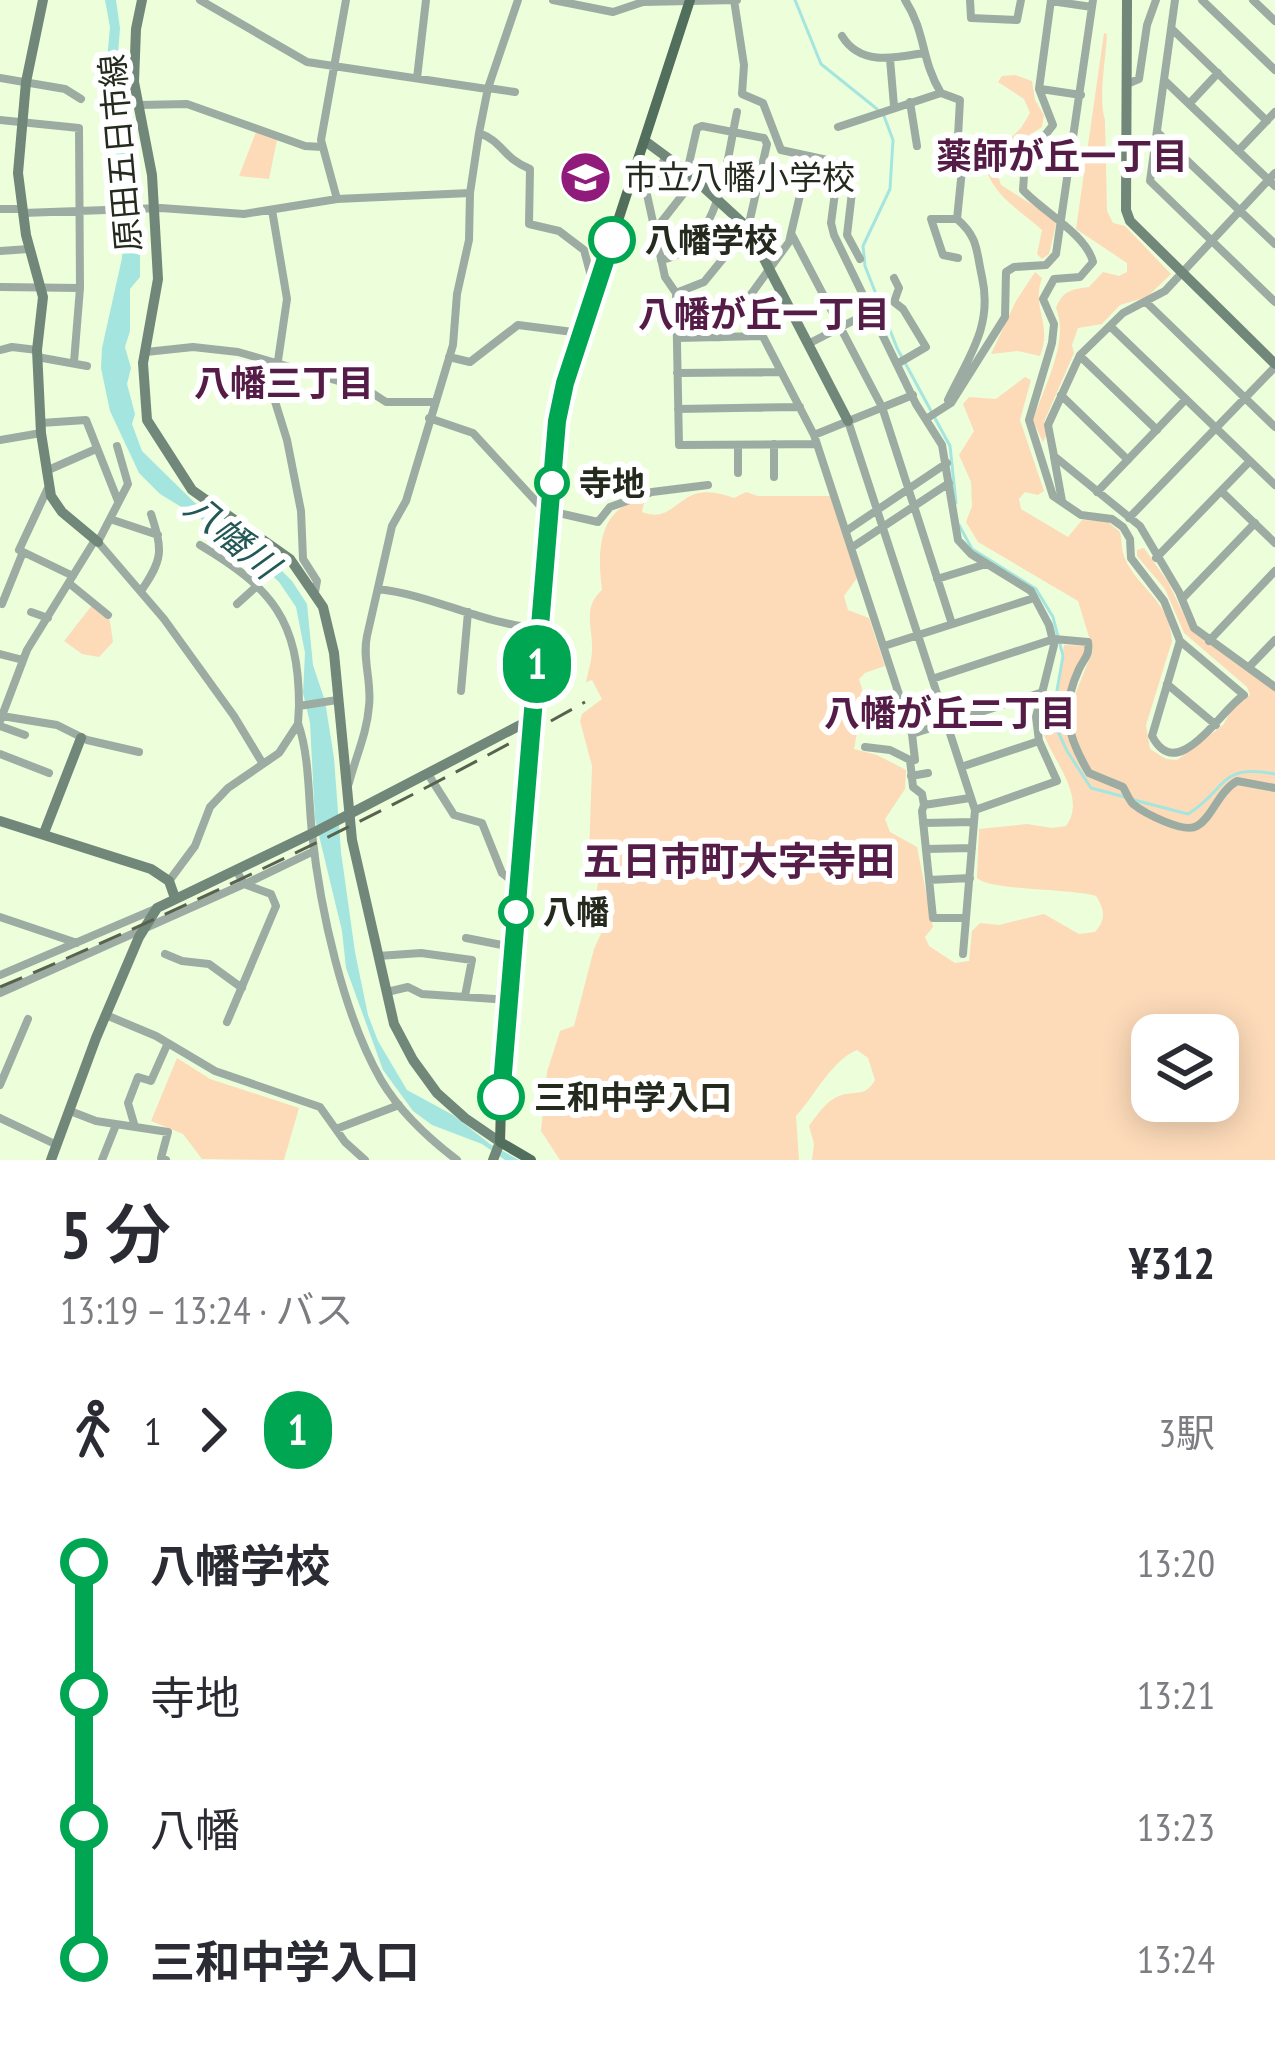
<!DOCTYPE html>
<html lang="ja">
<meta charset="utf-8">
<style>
:root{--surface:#fff;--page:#f7f7f7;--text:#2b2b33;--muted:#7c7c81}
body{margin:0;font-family:"PT Sans Narrow","Noto Sans JP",sans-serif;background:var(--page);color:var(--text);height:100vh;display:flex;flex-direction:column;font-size:45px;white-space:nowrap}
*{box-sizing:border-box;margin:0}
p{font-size:39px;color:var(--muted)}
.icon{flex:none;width:66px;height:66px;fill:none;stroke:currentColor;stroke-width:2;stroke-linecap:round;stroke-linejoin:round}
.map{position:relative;height:1160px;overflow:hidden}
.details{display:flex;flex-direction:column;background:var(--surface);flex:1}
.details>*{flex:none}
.badge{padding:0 24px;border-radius:39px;font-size:42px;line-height:78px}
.controls{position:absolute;left:1131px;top:1014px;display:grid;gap:24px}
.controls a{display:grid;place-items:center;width:108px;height:108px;border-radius:24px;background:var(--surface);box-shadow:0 6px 30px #0003;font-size:60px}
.map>.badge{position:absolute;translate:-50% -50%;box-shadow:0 0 0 6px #fff}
.legs{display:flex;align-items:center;gap:18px;height:132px;padding:0 60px;font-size:39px}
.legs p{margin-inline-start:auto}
.overview{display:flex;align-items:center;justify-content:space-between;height:204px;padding:0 60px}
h1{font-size:66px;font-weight:600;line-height:90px}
ul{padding:0 60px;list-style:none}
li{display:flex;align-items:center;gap:42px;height:132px;font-size:45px}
li i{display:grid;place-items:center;width:18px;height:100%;margin:0 15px;background:currentColor}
li i::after{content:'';width:30px;height:30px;margin:-15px;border:9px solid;border-radius:50%;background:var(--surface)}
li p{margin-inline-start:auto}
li:first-child i{background:linear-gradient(#0000 50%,currentColor 0)}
li:last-child i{background:linear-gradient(currentColor 50%,#0000 0)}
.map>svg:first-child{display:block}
</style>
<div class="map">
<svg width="1275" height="1160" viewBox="0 0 1275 1160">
<rect width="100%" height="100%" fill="#edfedb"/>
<!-- green -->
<path fill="#fddbb9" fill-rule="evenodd" d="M 1104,33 L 1107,34 C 1106,58 1098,99 1105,120 L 1107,211 L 1113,223 L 1125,226 L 1171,274 L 1147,297 L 1120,305 L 1102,324 L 1078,328 L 1072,345 L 1074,353 L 1044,422 L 1047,434 L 1043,442 L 1033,421 C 1043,388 1070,342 1056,308 C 1062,291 1072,289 1089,287 L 1103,272 L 1119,276 L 1127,272 L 1127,263 L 1076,229 Z
M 1015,75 L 1032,81 L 1035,100 L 1044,115 L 1042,127 L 1026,137 L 1019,154 L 1000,163 L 997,173 L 1001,185 L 1052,217 L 1056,225 L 1049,254 L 1042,259 L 1037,254 L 1042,230 C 1020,210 990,194 985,163 L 1021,128 L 1030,113 L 1024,99 L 998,82 L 1002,76 Z
M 256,132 L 277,140 L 269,179 L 239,176 Z
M 1035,272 L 1042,278 C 1031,309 1053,323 1040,356 L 1018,351 L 991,354 L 1016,301 Z
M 1025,377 L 1031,380 L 1020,420 L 1044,491 L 1038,495 L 1025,492 L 1019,499 L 1021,509 L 1068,537 L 1082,520 L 1107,521 L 1120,532 C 1122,539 1121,546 1123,553 C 1132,585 1170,598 1172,641 L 1146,725 L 1150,749 L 1166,759 L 1177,760 L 1223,725 L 1233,708 L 1250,695 L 1247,687 L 1184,633 L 1165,589 L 1137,556 L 1137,550 L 1144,548 L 1168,582 L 1192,631 L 1275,691 L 1275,1160 L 812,1160 L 814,1144 L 809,1126 C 817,1115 826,1101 839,1096 C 855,1090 865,1098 875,1080 L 868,1058 L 857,1050 C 831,1061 816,1094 796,1116 L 799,1160 L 560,1160 L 541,1131 L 547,1072 L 560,1031 L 574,1026 L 594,949 L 605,925 C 594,906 595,889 602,869 L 589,856 L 592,766 L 580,721 L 582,714 L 602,699 L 592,680 L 586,682 C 588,672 592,660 592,650 C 593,628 582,607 602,590 C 597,550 598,507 645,498 L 642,512 C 668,522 675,501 695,494 C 709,490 722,494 734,498 L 746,492 L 758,496 L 830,496 L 857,578 L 844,596 L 848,610 L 869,618 L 885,666 L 865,673 L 859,679 L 864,695 L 854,749 L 877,755 L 906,770 L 905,789 L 885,819 L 890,832 L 917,847 L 933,927 L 925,937 L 929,946 L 955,963 L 969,961 L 972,931 L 980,923 L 999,925 L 1044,914 L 1079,934 L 1095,932 C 1106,919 1105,910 1096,896 C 1068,888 991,891 977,878 L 979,829 L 1027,824 L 1052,828 L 1066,826 C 1090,794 1044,753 1039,718 L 1050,716 L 1058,730 L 1053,710 L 1064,645 L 1087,646 L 1065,705 L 1068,732 L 1070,707 L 1093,650 L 1078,601 L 978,542 L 966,522 L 972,506 L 971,482 L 959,455 L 974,431 L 963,404 L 969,397 L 996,399 ZM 1152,1035 L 1218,1035 L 1218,1101 L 1152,1101 Z
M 93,604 L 110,621 L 113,642 L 99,657 L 82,654 L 64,641 Z
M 177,1058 L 210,1079 L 299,1108 L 284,1160 L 202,1159 L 183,1134 L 151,1121 Z"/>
<!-- water -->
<path fill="#a4e6df" d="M 105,0 L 116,0 L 120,28 L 116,81 L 135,170 L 132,176 L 140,225 L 140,277 L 130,289 L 130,331 L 125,347 L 131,368 L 127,384 L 135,414 L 132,424 L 142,451 L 194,502 L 250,539 L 292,581 L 307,604 L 313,665 L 325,701 L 334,758 L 341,852 L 355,952 L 368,1015 L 378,1041 L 407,1090 L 453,1115 L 490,1144 L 519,1160 L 505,1160 L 482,1144 L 432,1125 L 413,1111 L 383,1070 L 346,968 L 342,931 L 315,819 L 310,723 L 303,693 L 305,653 L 296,607 L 279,582 L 234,539 L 160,494 L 139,473 L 110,411 L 101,368 L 102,348 L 122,258 L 125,196 L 104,92 L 110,27 Z"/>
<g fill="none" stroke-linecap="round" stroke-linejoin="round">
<!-- stream -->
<path stroke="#a4e6df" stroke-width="3" d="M 795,0 L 821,64 L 877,109
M 884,116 L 893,140 L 890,189 L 863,246 L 865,266 L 897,348 L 950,446 L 956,503
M 959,525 L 972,549 L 1036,589 L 1053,617 L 1063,656 L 1052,719 L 1067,751 L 1091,788 L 1125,797
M 1134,800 L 1188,814 C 1227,790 1218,763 1275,774"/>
<!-- street -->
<path stroke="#9caca2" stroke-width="8" d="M 200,0 L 307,62 L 487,89
M 553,0 L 613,12 L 643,2 L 737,0
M 734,0 L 744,65 L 742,94 L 763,103 L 781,150 L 832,161 L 840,167 L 852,192 L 847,235 L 860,259
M 905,0 C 926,32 921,61 941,93
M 970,0 L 971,18 L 1017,20 L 1021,0
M 1051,0 L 1039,89 L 1053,125 L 1025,161 L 1023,190 C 1042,211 1086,234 1093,262 L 1080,277 L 1054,279 L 1043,299 L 1054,324 L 1052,343 L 1029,420 L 1053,496 L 1081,515 L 1112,519 L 1123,527 L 1130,539 L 1131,558 L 1164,601 L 1180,641 L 1152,736 C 1178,786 1221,709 1244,695 L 1180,641
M 1175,0 L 1150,181 L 1275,302
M 1202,0 L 1275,70
M 1253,0 L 1275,21
M 1051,1 L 1092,7
M 1172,29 L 1267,121
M 842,36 C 860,66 895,58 923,53
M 890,59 L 894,106
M 0,78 L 65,89 L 81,99
M 417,78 L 426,0
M 1164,80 L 1275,186
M 1127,84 L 1139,79 L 1147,25 L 1156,0
M 488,88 L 515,92
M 1041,89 L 1081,95
M 910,102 L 917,146
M 1189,104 L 1218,73
M 139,105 L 187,104 L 305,146 L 322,147
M 0,120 L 79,128 L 80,288 L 74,362
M 838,127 L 941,93 L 960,100 L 958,136 L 963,160 L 957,219
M 1157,132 L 1275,244
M 479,133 C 504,142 501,157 530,169 L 529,224 L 559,231 L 584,250 L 595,291
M 1238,151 L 1275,112
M 666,157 L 646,190 L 665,277 L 676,293 L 704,282 L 748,228 L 767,144 L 764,138 L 702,126 L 697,128 L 687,172
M 762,169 L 836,185 L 831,223 L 834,235 L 916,404 L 942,445 L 958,540 L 971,554 L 1031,591 L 1049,625 L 1054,645 L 1036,717 L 1039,741 L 1057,781 L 975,810
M 1275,173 L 1165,291 L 1123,313 L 1080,355 L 1048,425 L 1054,456 L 1140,526 L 1179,592 L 1194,628 L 1275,687
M 337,199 L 321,140 L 346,0
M 0,209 L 21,209 L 23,213 L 161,208 L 244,214 L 337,199 L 470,193
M 272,210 L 287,299 L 273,395 L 287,440 L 301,511 L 303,559 L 317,581 L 315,592
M 655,230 L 695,179
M 792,235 L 882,407 L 952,624
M 0,251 L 29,249
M 661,260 C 720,250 727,158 737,112
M 894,278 L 899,288 L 894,302 L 903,309 L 926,347 L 897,364
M 0,287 L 80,288
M 676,293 L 679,445 L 817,444
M 745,302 L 814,435 L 912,734 L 915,760 L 910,760 L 913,787 L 922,794 L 924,805
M 1147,303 L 1275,427
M 1110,326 L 1275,485
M 720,337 L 789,242 L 804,178
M 677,338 L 762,336
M 808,344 L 872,311
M 0,350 L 12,347 L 37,350
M 146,352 L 193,347 L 238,352 L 366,389 L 386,402 L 434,402
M 1080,356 L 1157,430
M 37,357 L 87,366
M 449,357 L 470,362 L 518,325 L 581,333
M 677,373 L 781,372
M 1061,395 L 1128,460
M 948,400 C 969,356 993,326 982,277 C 976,251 979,238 957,219 L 931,219 L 943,255 L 958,258
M 678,409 L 800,407
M 429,418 L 473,433 L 543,509 L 550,511 L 598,522 L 610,507 L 652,492 L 708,485
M 926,419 L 951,403 L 1005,317 L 1006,272 L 1014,267 L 1046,265 L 1056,254 L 1093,0
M 848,421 L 975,810 L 963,954
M 41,423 L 86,420 L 118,501
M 814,435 L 913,395
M 0,440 L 41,433
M 774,444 L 774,477
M 738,445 L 738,473
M 117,446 L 128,484 L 98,542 L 164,619 L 234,716 L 263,764
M 1054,457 L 1062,501
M 46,471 L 96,449
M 47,490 L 19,550 L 73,576
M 1221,491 L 1275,543
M 1097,492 L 1186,399
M 1129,518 L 1275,367
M 110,519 L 158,535
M 846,531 L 947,463
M 200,545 C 272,588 299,620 299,706
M 851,548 L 949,483
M 1156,558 L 1250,461
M 937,579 L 986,564
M 70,584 L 108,615
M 378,589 C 433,595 484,625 539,628
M 141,591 C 163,559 163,551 151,514
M 1182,599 L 1255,523
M 2,604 L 23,552
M 237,604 L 257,586
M 31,612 L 48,618
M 1209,641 L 1275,571
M 884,646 L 1034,598
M 0,654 L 23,660
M 1249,667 L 1275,640
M 932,679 L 1054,639 L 1088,642 C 1090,655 1085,657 1079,669 C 1060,710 1067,736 1089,773 L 1123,787 C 1126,792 1129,800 1133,804 C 1144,813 1184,834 1197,826 C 1212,818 1218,792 1237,781 L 1275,788
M 1167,684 L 1216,725
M 461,691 L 468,612
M 337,700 L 299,706 L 298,723 C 310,758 308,797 312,833 C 320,909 343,1014 381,1080 C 400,1112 428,1138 457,1160
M 868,702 L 898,692
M 2,716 L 57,725 L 87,740 L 139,752
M 0,721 L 27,650 L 95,540
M 0,726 L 25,735
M 912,734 L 1040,693
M 865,747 L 890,750 L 910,760
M 0,754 L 49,773
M 961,767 L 1039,741
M 428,774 L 454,815 L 482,823 L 502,873 L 517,885
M 911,776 L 928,773
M 349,783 C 356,756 367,733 369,706 C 372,682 362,659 367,636 L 392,526 L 406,501 L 453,345 L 457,294 L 469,240 L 470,193 L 479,133 L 488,88 L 518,0
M 923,823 L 974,822
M 926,849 L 972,848
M 929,880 L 970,878
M 169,881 L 195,846 L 210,807 L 228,788 L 279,753 L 298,724
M 245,884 L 314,851
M 0,917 L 77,943
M 966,918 L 933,918 L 922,811 L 924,805 L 970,798
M 466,938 L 512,947
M 165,954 L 182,961 L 209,964 L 242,988
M 378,956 L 421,953 L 472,960 L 465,996
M 0,975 L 153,910
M 387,992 L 408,987 L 422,994 L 509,1000
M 0,993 L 244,884 L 236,870
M 106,1015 L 156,1036 L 215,1071 L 320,1107 L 345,1142 L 365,1160
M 227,1022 L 276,906 L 271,894 L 244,884
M 0,1085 L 28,1019
M 70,1111 L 96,1121 L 168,1132 L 161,1158 L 166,1160
M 0,1118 L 57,1145
M 135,1127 L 128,1103 L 138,1077 L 151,1081 L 167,1045
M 336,1129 L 399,1105
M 102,1160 L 116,1125"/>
<!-- secondary -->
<path stroke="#71877a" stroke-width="10" d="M 43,0 L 26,82 L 18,173 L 26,235 L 43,297 L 37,350 L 41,433 L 51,496 L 62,512 L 98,542
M 142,0 L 136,29 L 134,82 L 152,175 L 158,279 L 143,363 L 147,420 L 192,490 L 290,559 L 323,607 L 334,653 L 352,840 L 394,1024 L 413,1060 L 437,1093 L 465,1118 L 500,1142 L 493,1160
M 1127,0 L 1126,210 L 1130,221 L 1275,364
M 645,141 L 687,172 L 748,228 L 848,421
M 0,821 L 151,869 L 169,881 L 175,898
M 44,833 L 81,738
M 51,1160 L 96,1038 L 139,937 L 157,908 L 315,832 L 532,719"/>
<!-- primary -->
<path stroke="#526e5d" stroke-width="10" d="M 531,1160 L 500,1142 L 502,1071 L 557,421 L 565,383 L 690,0"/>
<!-- rail -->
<path stroke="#58624f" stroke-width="3" stroke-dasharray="24 12" stroke-linecap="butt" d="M 0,987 C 200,902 396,808 585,702"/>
</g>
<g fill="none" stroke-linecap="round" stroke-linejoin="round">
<defs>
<path id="line-1" d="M 501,1097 L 557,421 L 565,383 L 612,240"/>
</defs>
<!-- line-1 casing -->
<use href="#line-1" stroke="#fff" stroke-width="27"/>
<!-- line-1 -->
<use href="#line-1" stroke="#00a651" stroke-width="18"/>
</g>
<!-- icons -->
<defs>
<symbol id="school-disc" viewBox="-11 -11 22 22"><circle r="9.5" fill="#911b7a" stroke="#fff"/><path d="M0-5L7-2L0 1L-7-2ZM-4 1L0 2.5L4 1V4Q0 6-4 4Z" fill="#fff"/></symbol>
</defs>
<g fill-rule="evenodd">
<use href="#school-disc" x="556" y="148" width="59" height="59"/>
</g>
<!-- markers -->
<g fill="#fff" stroke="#00a651" stroke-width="6">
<circle cx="612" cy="240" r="21"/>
<circle cx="552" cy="483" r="15"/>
<circle cx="516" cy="912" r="15"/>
<circle cx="501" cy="1097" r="21"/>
</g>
<g text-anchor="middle" stroke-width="12" stroke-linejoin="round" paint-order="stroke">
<!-- street labels -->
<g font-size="33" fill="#242b1e" stroke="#fff">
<text transform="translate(120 153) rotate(-95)" y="12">原田五日市線</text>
</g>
<!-- poi labels -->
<g font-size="33" fill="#242b1e" stroke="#fff" text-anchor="start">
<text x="624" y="189">市立八幡小学校</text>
</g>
<!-- stop labels -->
<g font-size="33" font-weight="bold" fill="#242b1e" stroke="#fff" text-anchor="start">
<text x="645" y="252">八幡学校</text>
<text x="579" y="495">寺地</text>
<text x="543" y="924">八幡</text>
<text x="534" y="1109">三和中学入口</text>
</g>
<!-- neighbourhood labels -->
<g font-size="36" font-weight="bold" fill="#541c47" stroke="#fff">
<text x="1062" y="169">薬師が丘一丁目</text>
<text x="764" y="327">八幡が丘一丁目</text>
<text x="284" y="396">八幡三丁目</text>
<text x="950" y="726">八幡が丘二丁目</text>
</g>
<!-- water labels -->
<g font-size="36" font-style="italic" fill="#225955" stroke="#fff">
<text transform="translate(232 536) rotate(40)" y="13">八幡川</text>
</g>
<!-- quarter labels -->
<g font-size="39" font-weight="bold" fill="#541c47" stroke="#fff">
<text x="739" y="875">五日市町大字寺田</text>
</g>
</g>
</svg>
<div class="controls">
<a><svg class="icon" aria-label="layers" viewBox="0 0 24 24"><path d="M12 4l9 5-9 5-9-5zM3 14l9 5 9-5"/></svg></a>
</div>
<b class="badge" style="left:537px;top:664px;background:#00a651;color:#fff">1</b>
</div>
<section class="details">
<div class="overview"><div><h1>5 分</h1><p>13:19 – 13:24 · バス</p></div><b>¥312</b></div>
<div class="legs"><svg class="icon" aria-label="walk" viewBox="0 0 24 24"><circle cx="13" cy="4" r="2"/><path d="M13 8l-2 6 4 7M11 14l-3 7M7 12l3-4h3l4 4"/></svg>1<svg class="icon" aria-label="forward" viewBox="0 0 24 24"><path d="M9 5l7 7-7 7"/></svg><b class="badge" style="background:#00a651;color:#fff">1</b><p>3駅</p></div>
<ul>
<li><i style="color:#00a651"></i><b>八幡学校</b><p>13:20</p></li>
<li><i style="color:#00a651"></i><span>寺地</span><p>13:21</p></li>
<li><i style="color:#00a651"></i><span>八幡</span><p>13:23</p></li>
<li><i style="color:#00a651"></i><b>三和中学入口</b><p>13:24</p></li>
</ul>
</section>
